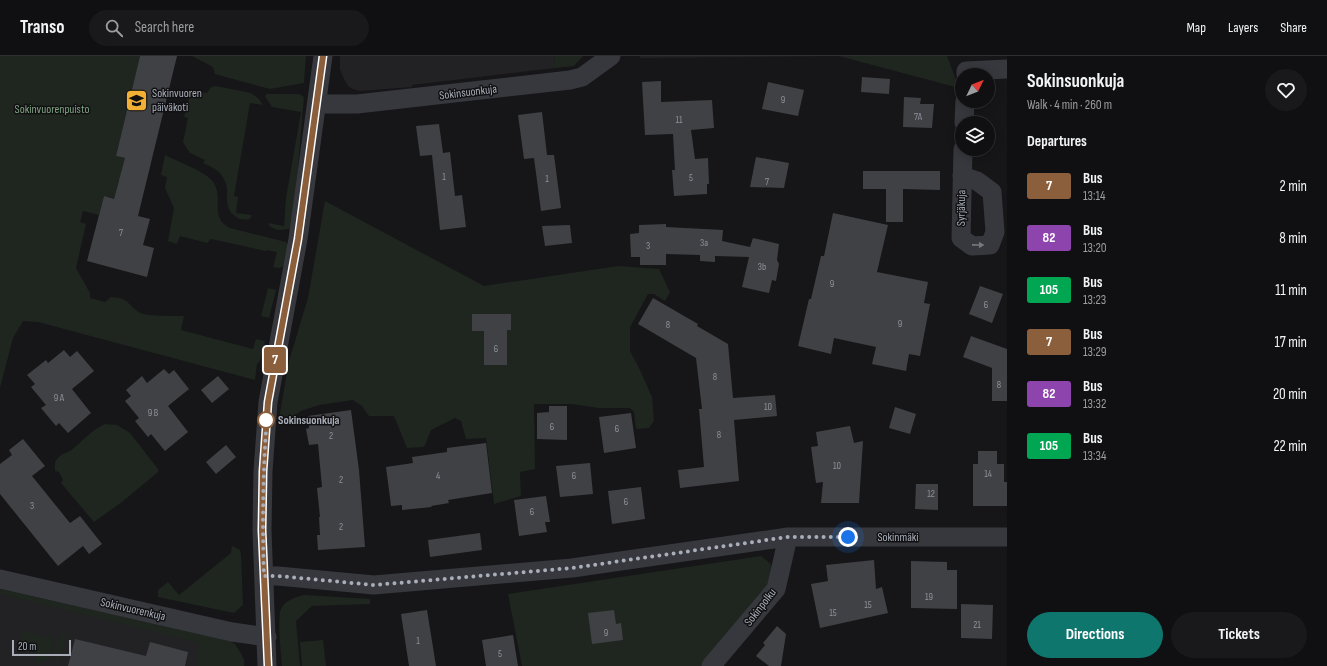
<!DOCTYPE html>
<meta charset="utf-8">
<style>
:root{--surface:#101012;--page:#19191b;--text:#f1f3f6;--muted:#9c9d9f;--line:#303032;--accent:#0f766e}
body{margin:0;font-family:"Sofia Sans Condensed",sans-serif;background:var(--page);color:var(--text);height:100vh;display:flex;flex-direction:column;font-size:15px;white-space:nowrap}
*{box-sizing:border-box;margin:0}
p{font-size:13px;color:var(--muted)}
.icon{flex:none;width:22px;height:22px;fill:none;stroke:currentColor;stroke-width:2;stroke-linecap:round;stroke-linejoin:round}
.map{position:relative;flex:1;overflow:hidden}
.side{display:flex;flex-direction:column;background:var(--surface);width:320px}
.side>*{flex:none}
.badge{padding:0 8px;border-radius:3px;font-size:14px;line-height:26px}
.needle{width:26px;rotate:47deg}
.buttons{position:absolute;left:955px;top:12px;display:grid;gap:8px}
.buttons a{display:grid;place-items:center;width:40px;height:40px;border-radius:50%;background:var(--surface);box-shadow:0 2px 10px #0003,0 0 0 1px var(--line);font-size:20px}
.scale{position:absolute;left:12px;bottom:10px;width:59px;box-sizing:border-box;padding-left:4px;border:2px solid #a8adb8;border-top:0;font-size:11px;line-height:14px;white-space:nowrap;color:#a8adb8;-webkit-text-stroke:3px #111113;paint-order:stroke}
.you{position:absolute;width:20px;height:20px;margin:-10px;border:3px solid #fff;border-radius:50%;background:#1a73e8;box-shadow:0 0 0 6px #1a73e833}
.map>.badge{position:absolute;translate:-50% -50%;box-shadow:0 0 0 2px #fff}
h2{padding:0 20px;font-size:15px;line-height:36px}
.round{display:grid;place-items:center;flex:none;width:42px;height:42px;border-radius:21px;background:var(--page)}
.overview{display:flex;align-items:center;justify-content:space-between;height:68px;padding:0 20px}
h1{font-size:19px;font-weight:700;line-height:30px}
.action{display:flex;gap:8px;margin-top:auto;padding:8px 20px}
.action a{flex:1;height:46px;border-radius:24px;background:var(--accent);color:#fff;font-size:16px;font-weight:700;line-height:46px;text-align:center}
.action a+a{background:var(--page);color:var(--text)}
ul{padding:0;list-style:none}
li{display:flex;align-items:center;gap:12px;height:52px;padding:0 20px}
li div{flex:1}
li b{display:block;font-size:15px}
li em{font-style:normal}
li .badge{min-width:44px;font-weight:700;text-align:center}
header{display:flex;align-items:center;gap:24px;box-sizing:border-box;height:56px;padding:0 20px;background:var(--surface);border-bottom:1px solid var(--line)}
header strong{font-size:19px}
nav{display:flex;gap:22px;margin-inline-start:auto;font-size:14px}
.search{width:280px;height:36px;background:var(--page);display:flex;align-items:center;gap:10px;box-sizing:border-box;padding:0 14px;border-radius:22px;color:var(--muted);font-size:15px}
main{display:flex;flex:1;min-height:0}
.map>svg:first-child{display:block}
</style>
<header>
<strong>Transo</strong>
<div class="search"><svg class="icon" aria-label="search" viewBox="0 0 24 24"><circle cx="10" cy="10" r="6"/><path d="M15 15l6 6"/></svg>Search here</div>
<nav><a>Map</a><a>Layers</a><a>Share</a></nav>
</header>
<main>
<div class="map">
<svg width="1007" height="610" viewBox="0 0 1007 610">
<rect width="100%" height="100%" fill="#161618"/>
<!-- built -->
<path fill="#222225" d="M 340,0 L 554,0 L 555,12 L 412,29 L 412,31 L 360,35 L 353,33 L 348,30 L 344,23 L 340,13 Z
M 640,0 L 836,0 L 640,2 Z
M 0,533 L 235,588 L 244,603 L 244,610 L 0,610 Z"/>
<!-- green -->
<path fill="#1e261f" d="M 0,0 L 140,0 L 116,100 L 151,108 L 145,130 L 119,124 L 114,143 L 104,140 L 99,159 L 83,155 L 80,166 L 86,168 L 76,212 L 90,237 L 90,242 L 105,246 L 111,241 C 131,241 129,253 143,258 C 151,260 175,260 184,260 L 181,274 L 253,293 L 256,283 L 265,285 L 260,305 L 257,308 L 255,324 L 38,266 L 23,265 L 13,282 L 0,332 Z
M 192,0 L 306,0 L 304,27 L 270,33 L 215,18 L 213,11 Z
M 554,0 L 583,0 L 574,10 L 555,12 Z
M 839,0 L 947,0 L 959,32 Z
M 216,30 L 251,37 L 258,42 L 263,49 L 250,47 L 234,140 L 238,141 L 236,157 L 252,159 L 250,163 C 245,164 239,164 235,160 C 221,149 231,137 225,125 C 221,115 212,111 203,107 L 205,104 L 190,97 L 183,86 L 188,62 L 184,61 L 191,34 L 207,37 L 211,31 Z
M 267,38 L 299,38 L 304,41 L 293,167 L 289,173 L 278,174 L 270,171 L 268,167 L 284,170 L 286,142 L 301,56 L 272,51 L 265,40 Z
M 165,99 C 176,105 207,116 213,126 C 225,143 208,160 230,172 L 286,186 L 289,190 L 284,209 C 281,213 278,212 273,211 L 277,196 L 266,194 L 266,195 L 211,183 L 207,187 L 180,180 L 177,188 L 168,185 L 174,152 L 165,132 L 167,121 L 161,119 Z
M 325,145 L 484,230 L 618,210 L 659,213 L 670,236 L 665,245 L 654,238 L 648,238 L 630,271 L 630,295 L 640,314 L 652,341 L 654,365 L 649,372 L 636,373 L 634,356 L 630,352 L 599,352 L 572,348 L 534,348 L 535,413 L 520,416 L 521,440 L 494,448 L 486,382 L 466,383 L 461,365 L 455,362 L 431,374 L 424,391 L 407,392 L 394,360 L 369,360 L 362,350 L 353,344 L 319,349 L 301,355 L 286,365 L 279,363 L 289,305 L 308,242 Z
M 268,232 L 276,234 L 269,262 L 261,260 Z
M 105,368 L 117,369 L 130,377 L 158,413 L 158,416 L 122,446 L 94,466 L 61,427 L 63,424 L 59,416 L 55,415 C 55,411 54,406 57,403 C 60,399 65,397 70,395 C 82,386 91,374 105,368 Z
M 232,490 L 240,494 L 241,499 L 243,549 L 234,557 L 158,541 L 158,534 L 168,526 L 179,539 L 231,497 Z
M 761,500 L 771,508 L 770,526 L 765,537 L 701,610 L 522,610 L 508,538 Z
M 0,533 L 230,584 C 238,591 244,600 244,610 L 198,610 L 197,596 L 199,587 L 0,538 Z
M 305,539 L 370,543 L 370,548 L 312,550 L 296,565 L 300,610 L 282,610 C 281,597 277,563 281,553 C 284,545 297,540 305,539 Z
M 22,575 L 54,582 L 50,596 L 50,603 L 42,606 L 35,606 L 36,595 L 20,594 Z
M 61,578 L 67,580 L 60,604 L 53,603 C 53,593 56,587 61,578 Z
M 323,584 L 326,610 L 302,610 L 300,586 Z"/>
<!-- building -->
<path fill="#404145" d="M 140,0 L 177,0 L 138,160 L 150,163 L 143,189 L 154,192 L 147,221 L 87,205 L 104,140 L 114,143 L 125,102 L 116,100 Z
M 862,21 L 890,23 L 889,38 L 861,36 Z
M 661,25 L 661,46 L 712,44 L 714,72 L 691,74 L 695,103 L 708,102 L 709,128 L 707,128 L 707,138 L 674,140 L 672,114 L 675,114 L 673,78 L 645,79 L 642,26 Z
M 768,26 L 804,34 L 798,60 L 762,53 Z
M 904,41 L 921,42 L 920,48 L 934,48 L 932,72 L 903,71 Z
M 542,56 L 547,99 L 554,99 L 561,152 L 541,155 L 534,102 L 524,103 L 518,59 Z
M 439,68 L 443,97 L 450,96 L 455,140 L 462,139 L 466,171 L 440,174 L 432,99 L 420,100 L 416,70 Z
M 756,101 L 789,107 L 784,132 L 750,131 Z
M 863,115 L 940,115 L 940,134 L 903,133 L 903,166 L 886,166 L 886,133 L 863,133 Z
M 833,157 L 888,169 L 877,216 L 928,226 L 924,247 L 930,248 L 920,300 L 909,298 L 906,315 L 872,308 L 876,291 L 834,282 L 831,298 L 798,290 L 809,243 L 811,243 L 821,200 L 824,200 Z
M 666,168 L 666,171 L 723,174 L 722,185 L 750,191 L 753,182 L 779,188 L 777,204 L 779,208 L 776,225 L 772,224 L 769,237 L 742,231 L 749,201 L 715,200 L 715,206 L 700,205 L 700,199 L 666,198 L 666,209 L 640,209 L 640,201 L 631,201 L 630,178 L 639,177 L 639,169 Z
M 570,169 L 572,187 L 545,190 L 542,170 Z
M 980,230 L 1003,238 L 992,267 L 969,258 Z
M 653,242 L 698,268 L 697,270 L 728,288 L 733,342 L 775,339 L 777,360 L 734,364 L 739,425 L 680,432 L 678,414 L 704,411 L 699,353 L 702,353 L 696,302 L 638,268 Z
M 472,258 L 511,258 L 511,274 L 507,274 L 507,309 L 484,309 L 484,275 L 472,275 Z
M 971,280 L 1007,293 L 1007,345 L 992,345 L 992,312 L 963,301 Z
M 64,294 L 70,301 L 77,295 L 94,315 L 72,333 L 91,357 L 68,377 L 59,367 L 56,370 L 41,352 L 46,349 L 31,331 L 35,328 L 27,319 L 46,304 L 48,307 Z
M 164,313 L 169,318 L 174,314 L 189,333 L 168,350 L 188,376 L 165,395 L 151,378 L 148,381 L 135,365 L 139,362 L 125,345 L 131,340 L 126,334 L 142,320 L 147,327 Z
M 218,320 L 229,333 L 212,347 L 201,334 Z
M 549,350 L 567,350 L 567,384 L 537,383 L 537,357 L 549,356 Z
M 895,351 L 916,358 L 910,378 L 889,372 Z
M 351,354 L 359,414 L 365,491 L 318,494 L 317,479 L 320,479 L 319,461 L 320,461 L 317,432 L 322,431 L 318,388 L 309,389 L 306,373 L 309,372 L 308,360 Z
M 631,357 L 636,392 L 604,397 L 599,361 Z
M 850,370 L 854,387 L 863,385 L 859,447 L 821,447 L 823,426 L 816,427 L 811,391 L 818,390 L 816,376 Z
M 23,383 L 45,410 L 32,420 L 70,467 L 80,460 L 102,488 L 89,498 L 83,490 L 58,510 L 0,438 L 0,408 L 12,399 L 9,394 Z
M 486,387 L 492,437 L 448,444 L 449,447 L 431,450 L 432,451 L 402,454 L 402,449 L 391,450 L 386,411 L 413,407 L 412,401 L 447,396 L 447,392 Z
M 226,389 L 236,401 L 216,418 L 206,406 Z
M 978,395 L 997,395 L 997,408 L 1004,408 L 1004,426 L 1007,426 L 1007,450 L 973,450 L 973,408 L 978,408 Z
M 590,407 L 593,438 L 560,441 L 556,410 Z
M 916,428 L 938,428 L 938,454 L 915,453 Z
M 641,431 L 645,463 L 612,468 L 608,435 Z
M 546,440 L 550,466 L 545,466 L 547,476 L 519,480 L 514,444 Z
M 480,477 L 482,494 L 430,501 L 428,484 Z
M 874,504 L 876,533 L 882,531 L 888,557 L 820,572 L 811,528 L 828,525 L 826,509 Z
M 911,505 L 947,506 L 947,514 L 957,514 L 957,553 L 911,552 Z
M 961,548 L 993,549 L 992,583 L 961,582 Z
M 427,554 L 436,610 L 409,610 L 401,558 Z
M 614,554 L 616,568 L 621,567 L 623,584 L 592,588 L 588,557 Z
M 777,570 L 786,578 L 781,610 L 769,610 L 756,600 L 765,589 L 763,587 Z
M 513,579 L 518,610 L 486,610 L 482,584 Z
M 75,583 L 146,600 L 150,586 L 188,596 L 185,610 L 68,610 Z"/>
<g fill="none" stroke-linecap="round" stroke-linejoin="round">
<!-- street -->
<path stroke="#37383d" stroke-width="19" d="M 966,19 L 966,15 L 1007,13
M 317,48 L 357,48 L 570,24 L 582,21 L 611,0
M 964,67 L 965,45
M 962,120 L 977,125 L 992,136 L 995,176 L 990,189 L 972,190 L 961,182 L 963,93
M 264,520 L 278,520 L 374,529 L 572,512 L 788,481 L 1007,481
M 0,523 L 232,576 L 267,581
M 267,610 L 262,474 L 263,415 L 268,346 L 298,183 L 323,0
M 711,610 L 776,533 L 788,481"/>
</g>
<!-- one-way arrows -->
<defs><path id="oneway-solid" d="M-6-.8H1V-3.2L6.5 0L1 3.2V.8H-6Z"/></defs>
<use fill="#757881" href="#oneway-solid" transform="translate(978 189) rotate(1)"/>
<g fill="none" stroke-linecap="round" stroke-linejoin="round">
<defs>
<path id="line" d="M 268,610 L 262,474 L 263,415 L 268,346 L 298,183 L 323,0"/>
</defs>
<!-- line casing -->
<use href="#line" stroke="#fff" stroke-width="9"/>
<!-- line -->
<use href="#line" stroke="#8b5e3c" stroke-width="6"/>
<!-- walk -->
<path stroke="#a8adb8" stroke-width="4" stroke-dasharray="0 7.2" d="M 266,364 L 267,360 C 263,414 262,466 264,520 L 278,520 L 374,529 L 572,512 L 788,481 L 848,481"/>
</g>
<!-- icons -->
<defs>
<symbol id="school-square" viewBox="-11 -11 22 22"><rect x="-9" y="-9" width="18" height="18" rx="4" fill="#f2b134" stroke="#111113"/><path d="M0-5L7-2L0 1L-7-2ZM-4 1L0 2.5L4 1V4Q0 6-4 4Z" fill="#111"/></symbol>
</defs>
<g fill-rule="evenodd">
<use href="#school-square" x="124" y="32" width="25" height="25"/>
</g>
<!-- markers -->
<circle fill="#fff" stroke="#8b5e3c" stroke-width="2" cx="266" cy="364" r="8"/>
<g text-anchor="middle" stroke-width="3" stroke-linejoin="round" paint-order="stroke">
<!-- number labels -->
<g font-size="10" fill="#8e929b">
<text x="783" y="47">9</text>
<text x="918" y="64">7A</text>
<text x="679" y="67">11</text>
<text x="444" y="124">1</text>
<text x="691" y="125">5</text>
<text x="547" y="126">1</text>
<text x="767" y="129">7</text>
<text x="121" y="180">7</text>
<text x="704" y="190">3a</text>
<text x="648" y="193">3</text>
<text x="762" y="214">3b</text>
<text x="832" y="231">9</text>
<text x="986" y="252">6</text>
<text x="900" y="271">9</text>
<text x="668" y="272">8</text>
<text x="496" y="296">6</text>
<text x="715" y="324">8</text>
<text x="999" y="332">8</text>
<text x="59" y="345">9 A</text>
<text x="768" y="354">10</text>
<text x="153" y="360">9 B</text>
<text x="552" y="374">6</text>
<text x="617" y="376">6</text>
<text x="719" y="382">8</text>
<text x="331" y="383">2</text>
<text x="837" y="413">10</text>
<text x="988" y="421">14</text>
<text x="438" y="423">4</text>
<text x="574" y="423">6</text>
<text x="341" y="427">2</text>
<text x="931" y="441">12</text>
<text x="626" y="449">6</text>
<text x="32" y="453">3</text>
<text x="532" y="459">6</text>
<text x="341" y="474">2</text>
<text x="929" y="544">19</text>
<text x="868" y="552">15</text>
<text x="833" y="560">15</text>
<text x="977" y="572">21</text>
<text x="606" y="580">9</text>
<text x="418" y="588">1</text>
<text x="500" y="601">5</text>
</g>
<!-- street labels -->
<g font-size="12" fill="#a8adb8" stroke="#111113">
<text transform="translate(468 36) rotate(-7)" y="4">Sokinsuonkuja</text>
<text transform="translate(961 152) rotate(-89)" y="4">Syrjäkuja</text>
<text x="898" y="485">Sokinmäki</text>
<text transform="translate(760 551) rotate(-52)" y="4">Sokinpolku</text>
<text transform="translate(133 553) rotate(13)" y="4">Sokinvuorenkuja</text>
</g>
<!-- poi labels -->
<g font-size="12" fill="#a8adb8" stroke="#111113" text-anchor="start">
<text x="152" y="41">Sokinvuoren<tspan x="152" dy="14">päiväkoti</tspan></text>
</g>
<!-- park labels -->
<g font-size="12" fill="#7fa381" stroke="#111113">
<text x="52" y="57">Sokinvuorenpuisto</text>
</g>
<!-- stop labels -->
<g font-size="12" font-weight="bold" fill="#a8adb8" stroke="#111113" text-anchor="start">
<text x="278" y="368">Sokinsuonkuja</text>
</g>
</g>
</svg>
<div class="buttons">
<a><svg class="needle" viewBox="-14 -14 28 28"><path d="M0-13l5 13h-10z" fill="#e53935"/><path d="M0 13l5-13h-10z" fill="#9c9d9f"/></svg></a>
<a><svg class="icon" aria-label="layers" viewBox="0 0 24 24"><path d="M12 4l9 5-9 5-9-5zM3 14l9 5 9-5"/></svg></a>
</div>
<div class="scale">20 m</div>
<div class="you" style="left:848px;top:481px"></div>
<b class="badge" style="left:275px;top:304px;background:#8b5e3c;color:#fff">7</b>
</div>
<section class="side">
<div class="overview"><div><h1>Sokinsuonkuja</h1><p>Walk · 4 min · 260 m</p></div><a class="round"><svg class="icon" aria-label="heart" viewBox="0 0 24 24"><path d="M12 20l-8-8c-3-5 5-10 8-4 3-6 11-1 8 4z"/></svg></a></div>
<h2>Departures</h2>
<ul>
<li><span class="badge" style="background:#8b5e3c;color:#fff">7</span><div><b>Bus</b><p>13:14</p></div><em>2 min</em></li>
<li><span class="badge" style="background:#8e44ad;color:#fff">82</span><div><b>Bus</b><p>13:20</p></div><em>8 min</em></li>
<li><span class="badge" style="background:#00a651;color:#fff">105</span><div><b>Bus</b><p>13:23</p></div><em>11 min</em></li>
<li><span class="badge" style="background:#8b5e3c;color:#fff">7</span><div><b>Bus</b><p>13:29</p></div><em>17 min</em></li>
<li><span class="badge" style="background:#8e44ad;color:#fff">82</span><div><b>Bus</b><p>13:32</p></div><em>20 min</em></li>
<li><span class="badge" style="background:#00a651;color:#fff">105</span><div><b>Bus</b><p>13:34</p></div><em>22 min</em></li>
</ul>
<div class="action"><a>Directions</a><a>Tickets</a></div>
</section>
</main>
